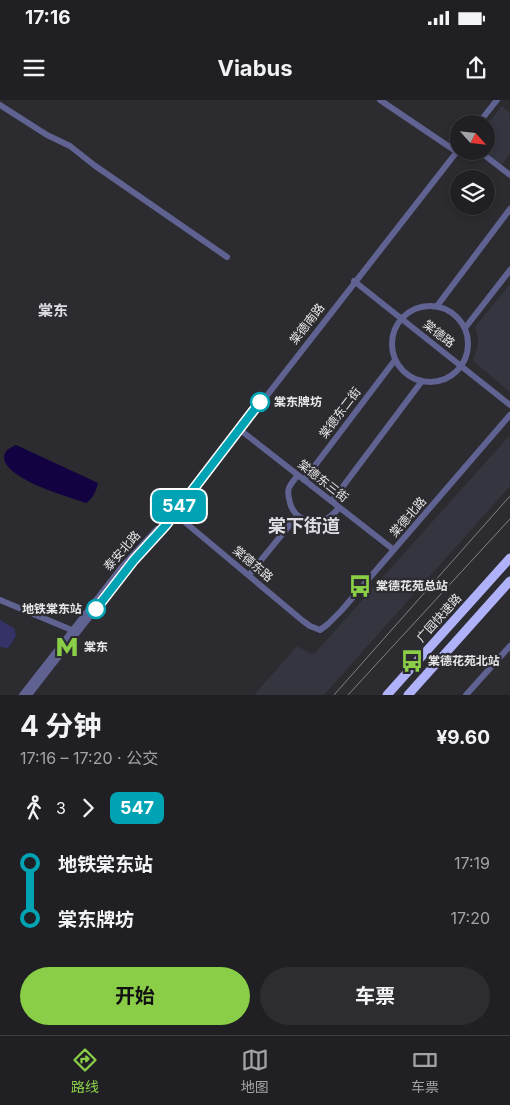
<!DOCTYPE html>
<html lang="zh">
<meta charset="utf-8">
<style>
:root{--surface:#202024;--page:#2d2d31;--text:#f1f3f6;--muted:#a2a3a6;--line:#3d3e41;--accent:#8ace47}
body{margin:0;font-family:Inter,"Noto Sans SC",sans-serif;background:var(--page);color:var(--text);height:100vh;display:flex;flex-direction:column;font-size:19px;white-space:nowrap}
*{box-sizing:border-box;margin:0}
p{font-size:16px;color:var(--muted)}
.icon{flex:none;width:28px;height:28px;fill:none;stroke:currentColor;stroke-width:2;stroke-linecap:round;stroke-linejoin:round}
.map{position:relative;height:595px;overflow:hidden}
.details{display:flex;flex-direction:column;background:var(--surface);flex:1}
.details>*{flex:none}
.badge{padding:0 10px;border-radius:8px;font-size:18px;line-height:32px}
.needle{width:32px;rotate:117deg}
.buttons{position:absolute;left:450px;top:15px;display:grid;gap:10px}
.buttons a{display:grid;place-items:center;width:45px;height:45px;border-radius:50%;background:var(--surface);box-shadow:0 2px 8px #0003,0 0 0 1px var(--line);font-size:25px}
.map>.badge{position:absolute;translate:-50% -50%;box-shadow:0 0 0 2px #fff}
.legs{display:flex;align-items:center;gap:8px;height:55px;padding:0 20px;font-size:16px}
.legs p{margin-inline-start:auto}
.headline{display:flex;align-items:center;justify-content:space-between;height:85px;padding:0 20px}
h1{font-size:28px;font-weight:700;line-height:38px}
.primary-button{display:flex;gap:10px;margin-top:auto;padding:10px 20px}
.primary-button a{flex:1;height:58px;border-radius:30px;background:var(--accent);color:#111;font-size:20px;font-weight:700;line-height:58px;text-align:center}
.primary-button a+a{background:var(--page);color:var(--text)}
ul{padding:0 20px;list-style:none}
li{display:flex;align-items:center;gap:18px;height:55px;font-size:19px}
li i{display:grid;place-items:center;width:8px;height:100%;margin:0 6px;background:currentColor}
li i::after{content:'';width:12px;height:12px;margin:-6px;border:4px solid;border-radius:50%;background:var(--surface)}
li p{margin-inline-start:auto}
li:first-child i{background:linear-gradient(#0000 50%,currentColor 0)}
li:last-child i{background:linear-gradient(currentColor 50%,#0000 0)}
.status{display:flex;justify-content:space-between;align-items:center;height:35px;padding:0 25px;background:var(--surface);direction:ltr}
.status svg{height:14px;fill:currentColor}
header{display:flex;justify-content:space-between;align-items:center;height:65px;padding:0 20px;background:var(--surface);font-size:22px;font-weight:700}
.dock{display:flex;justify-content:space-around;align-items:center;height:70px;border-top:1px solid var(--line);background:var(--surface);font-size:14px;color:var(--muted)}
.dock a{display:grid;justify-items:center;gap:2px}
.dock .current{color:var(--accent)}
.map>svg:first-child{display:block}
</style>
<div class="status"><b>17:16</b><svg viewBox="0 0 49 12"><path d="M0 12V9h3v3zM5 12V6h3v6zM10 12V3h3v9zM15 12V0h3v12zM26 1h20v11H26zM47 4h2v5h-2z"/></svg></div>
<header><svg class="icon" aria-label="menu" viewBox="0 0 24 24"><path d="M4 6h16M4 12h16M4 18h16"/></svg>Viabus<svg class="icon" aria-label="share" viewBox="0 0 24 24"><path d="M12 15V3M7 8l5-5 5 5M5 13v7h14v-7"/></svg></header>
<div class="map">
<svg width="510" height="595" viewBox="0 0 510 595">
<rect width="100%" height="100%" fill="#2b2b30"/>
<!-- built -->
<path fill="#34353e" d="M 502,6 L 510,13 L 510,53 L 502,65 L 484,51 L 486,51 L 486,26 Z
M 510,184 L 510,292 L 473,261 L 477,248 L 478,238 L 475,227 Z
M 510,335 L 510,386 L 324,595 L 254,595 L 297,546 L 311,554 L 315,553 Z"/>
<!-- green -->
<path fill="#343267" d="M 0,520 L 14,528 L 16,535 L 12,543 L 8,548 L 0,547 Z"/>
<!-- water -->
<path fill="#120242" d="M 16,345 L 98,383 C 96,391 93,399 86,403 C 67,396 7,380 4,358 C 4,350 10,348 16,345 Z"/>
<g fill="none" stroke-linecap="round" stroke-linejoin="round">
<!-- minor -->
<path stroke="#606292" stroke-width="6" d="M 380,0 L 457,52
M 0,5 L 47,35 L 70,46 L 94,65 L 227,157
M 478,24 L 497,0
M 479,51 L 510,75
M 354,181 L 510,305
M392 244a38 38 0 1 1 76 0a38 38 0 1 1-76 0Z
M 437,206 L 510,109
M 465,228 L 510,170
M 239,329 L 394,450
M 298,375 C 295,379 291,383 289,388 C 287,393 289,399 290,403 C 294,418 310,425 324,420 C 330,418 335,412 339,408
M 304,380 L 395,260
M 332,401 L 422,281
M 174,413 L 303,521 L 310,526 L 320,530 L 328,524 L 341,511 L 510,315
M 249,475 L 297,416
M 0,500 L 74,531
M 22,595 L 121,468 L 157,429
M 29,595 L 134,460 L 166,425 L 459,49
M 466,595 L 510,546"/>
<!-- highway -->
<path stroke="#afb2f9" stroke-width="9" d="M 387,595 L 510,458
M 408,595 L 510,481"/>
<!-- rail -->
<path stroke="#828286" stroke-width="1" d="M 334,595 L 510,396
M 348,595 L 510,419"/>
</g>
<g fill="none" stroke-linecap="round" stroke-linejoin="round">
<defs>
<path id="line-1" d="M 96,509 L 134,460 L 166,425 L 260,302"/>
</defs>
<!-- line-1 casing -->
<use href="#line-1" stroke="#fff" stroke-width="11"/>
<!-- line-1 -->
<use href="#line-1" stroke="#00a3b4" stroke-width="8"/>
</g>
<!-- icons -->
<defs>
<symbol id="bus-bare" viewBox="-9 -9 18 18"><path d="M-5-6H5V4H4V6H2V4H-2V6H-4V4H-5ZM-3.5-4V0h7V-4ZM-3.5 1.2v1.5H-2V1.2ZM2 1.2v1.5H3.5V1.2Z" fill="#8ace47" stroke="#2b2b30" stroke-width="2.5" paint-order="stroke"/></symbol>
<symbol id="metro-bare" viewBox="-9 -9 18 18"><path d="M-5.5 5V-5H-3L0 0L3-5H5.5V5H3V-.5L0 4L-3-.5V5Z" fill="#8ace47" stroke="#2b2b30" stroke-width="2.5" paint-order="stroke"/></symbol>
</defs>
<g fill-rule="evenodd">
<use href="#bus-bare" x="344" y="470" width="32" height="32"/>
<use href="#metro-bare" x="51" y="531" width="32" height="32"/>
<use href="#bus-bare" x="396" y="545" width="32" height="32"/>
</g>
<!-- markers -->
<g fill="#fff" stroke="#00a3b4" stroke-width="2.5">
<circle cx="260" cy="302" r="9"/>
<circle cx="96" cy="509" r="9"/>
</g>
<g text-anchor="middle" stroke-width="4.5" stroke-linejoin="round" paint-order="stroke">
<!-- street labels -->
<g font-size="12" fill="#e7e7ea" stroke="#2b2b30">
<text transform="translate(307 224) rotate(-52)" y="4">棠德南路</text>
<text transform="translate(439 234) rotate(38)" y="4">棠德路</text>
<text transform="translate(340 313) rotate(-53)" y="4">棠德东二街</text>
<text transform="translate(323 381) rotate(38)" y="4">棠德东三街</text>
<text transform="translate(408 417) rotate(-49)" y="4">棠德北路</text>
<text transform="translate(122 451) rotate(-49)" y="4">泰安北路</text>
<text transform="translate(253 464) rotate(40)" y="4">棠德东路</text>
<text transform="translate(439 518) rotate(-48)" y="4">广园快速路</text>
</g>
<!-- stop labels -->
<g font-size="12" font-weight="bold" fill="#e7e7ea" stroke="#2b2b30" text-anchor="start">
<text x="274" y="306">棠东牌坊</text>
<text x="82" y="513" text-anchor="end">地铁棠东站</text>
</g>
<!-- poi labels -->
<g font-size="12" font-weight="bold" fill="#e7e7ea" stroke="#2b2b30" text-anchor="start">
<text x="376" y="490">棠德花苑总站</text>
<text x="84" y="551">棠东</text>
<text x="428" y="565">棠德花苑北站</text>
</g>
<!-- quarter labels -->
<g font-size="15" font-weight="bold" fill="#dcdce2" stroke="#2b2b30">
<text x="53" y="216">棠东</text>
</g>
<!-- district labels -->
<g font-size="18" font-weight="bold" fill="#dcdce2" stroke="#2b2b30">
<text x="304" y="432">棠下街道</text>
</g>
</g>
</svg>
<div class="buttons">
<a><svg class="needle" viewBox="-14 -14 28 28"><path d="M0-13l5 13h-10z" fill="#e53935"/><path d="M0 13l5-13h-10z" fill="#a2a3a6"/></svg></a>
<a><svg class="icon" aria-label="layers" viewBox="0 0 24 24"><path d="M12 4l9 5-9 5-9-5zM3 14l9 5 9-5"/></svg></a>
</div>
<b class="badge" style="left:179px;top:406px;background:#00a3b4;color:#fff">547</b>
</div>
<section class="details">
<div class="headline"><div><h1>4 分钟</h1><p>17:16 – 17:20 · 公交</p></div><b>¥9.60</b></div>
<div class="legs"><svg class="icon" aria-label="walk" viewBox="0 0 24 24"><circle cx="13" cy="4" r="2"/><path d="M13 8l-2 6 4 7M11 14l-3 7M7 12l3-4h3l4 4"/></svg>3<svg class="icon" aria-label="forward" viewBox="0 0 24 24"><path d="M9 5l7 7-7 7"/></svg><b class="badge" style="background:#00a3b4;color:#fff">547</b></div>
<ul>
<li><i style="color:#00a3b4"></i><b>地铁棠东站</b><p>17:19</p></li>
<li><i style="color:#00a3b4"></i><b>棠东牌坊</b><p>17:20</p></li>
</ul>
<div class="primary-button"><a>开始</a><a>车票</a></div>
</section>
<nav class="dock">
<a class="current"><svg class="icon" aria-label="directions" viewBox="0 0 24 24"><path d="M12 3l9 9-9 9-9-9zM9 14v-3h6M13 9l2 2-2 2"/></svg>路线</a>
<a><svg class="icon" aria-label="map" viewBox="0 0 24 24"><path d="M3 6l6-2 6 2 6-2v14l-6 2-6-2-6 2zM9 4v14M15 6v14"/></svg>地图</a>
<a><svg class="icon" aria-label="tickets" viewBox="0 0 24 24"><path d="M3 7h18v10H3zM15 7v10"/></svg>车票</a>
</nav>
